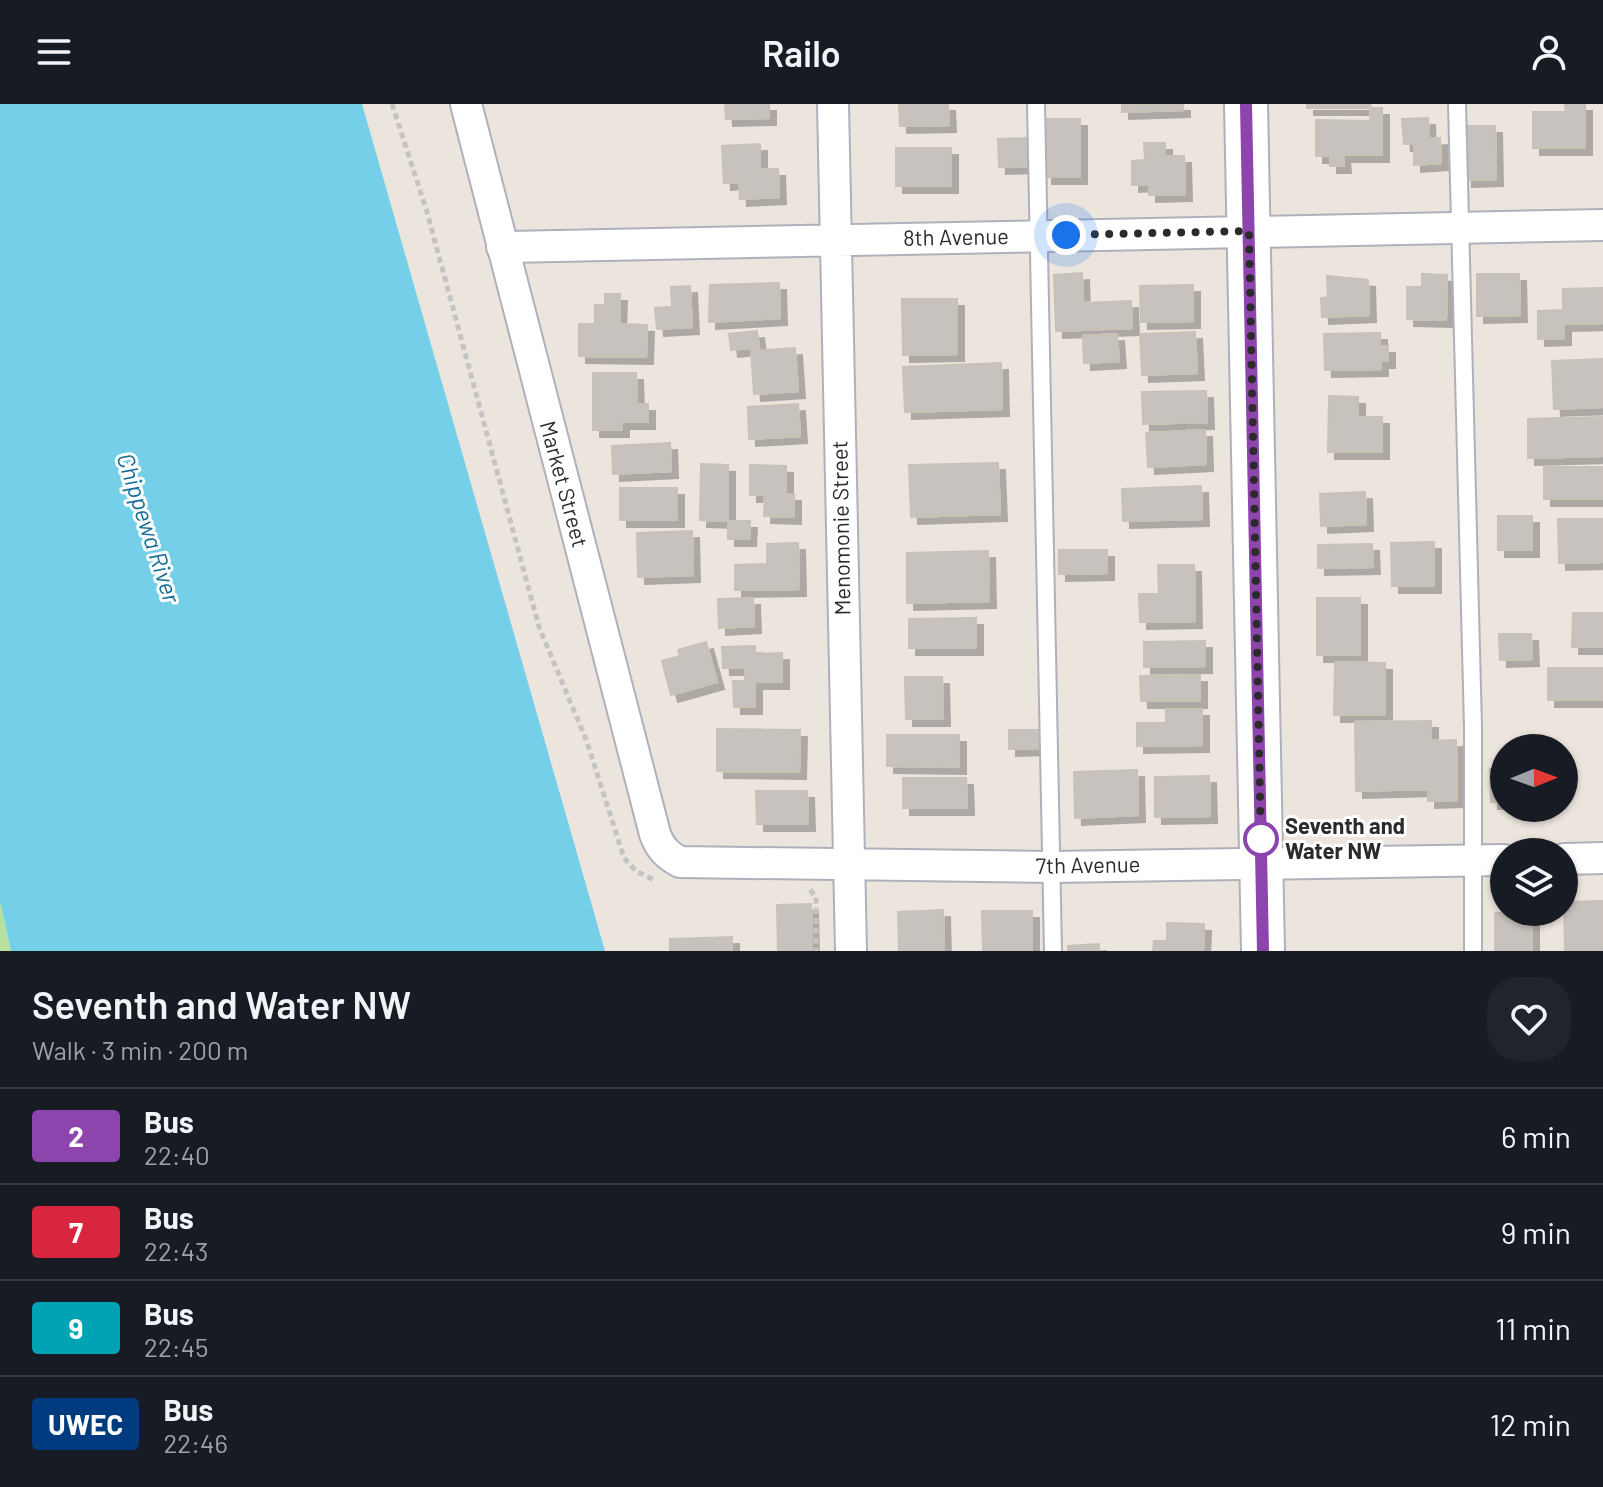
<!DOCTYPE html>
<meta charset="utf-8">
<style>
:root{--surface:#171b24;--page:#20242c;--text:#f1f3f6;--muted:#9ea1a6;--line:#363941}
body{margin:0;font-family:Barlow,sans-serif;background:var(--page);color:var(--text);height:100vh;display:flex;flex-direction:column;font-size:30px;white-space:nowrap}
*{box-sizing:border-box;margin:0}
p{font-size:26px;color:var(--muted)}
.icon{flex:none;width:44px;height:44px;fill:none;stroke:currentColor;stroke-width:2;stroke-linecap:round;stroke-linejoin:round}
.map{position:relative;height:847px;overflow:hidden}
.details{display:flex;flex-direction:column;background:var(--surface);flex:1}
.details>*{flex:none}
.badge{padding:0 16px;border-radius:6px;font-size:28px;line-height:52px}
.needle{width:52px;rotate:89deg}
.fabs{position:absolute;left:1490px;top:630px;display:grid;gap:16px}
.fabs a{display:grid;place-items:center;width:88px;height:88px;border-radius:50%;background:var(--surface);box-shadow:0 2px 6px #0004;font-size:40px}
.you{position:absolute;width:40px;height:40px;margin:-20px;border:6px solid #fff;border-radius:50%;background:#1a73e8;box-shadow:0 0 0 12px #1a73e833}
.map>.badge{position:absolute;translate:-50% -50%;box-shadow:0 0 0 4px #fff}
.round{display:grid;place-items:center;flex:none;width:84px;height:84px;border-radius:32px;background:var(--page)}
.summary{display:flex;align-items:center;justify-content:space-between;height:136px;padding:0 32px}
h1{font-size:38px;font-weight:600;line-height:60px}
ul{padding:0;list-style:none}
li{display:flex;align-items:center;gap:24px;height:96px;padding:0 32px;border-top:2px solid var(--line)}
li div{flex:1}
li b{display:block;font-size:30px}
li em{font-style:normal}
li .badge{min-width:88px;font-weight:700;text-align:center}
header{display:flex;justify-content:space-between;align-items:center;height:104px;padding:0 32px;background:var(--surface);font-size:36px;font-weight:600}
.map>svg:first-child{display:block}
</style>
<header><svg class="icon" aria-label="menu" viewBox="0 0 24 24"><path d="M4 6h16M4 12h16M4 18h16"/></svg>Railo<svg class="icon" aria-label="person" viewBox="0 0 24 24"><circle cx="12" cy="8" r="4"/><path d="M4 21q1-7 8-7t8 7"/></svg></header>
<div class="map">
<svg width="1603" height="847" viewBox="0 0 1603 847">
<defs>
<filter id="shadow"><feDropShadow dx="7" dy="7" stdDeviation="0" flood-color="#0004"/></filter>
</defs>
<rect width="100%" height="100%" fill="#ece5de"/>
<!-- green -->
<path fill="#b6e09d" d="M 0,797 L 11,847 L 0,847 Z"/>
<!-- water -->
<path fill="#76cfe9" d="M 0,0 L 362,0 L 605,847 L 11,847 L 0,797 Z"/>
<!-- building -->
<path fill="#c7c2bd" stroke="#c7c1b7" stroke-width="2" filter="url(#shadow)" d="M 725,0 L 769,0 L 769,14 L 726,15 Z
M 899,0 L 948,0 L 949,21 L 900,22 Z
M 1122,0 L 1183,0 L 1183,6 L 1122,8 Z
M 1307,0 L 1370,0 L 1371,4 L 1307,4 Z
M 1565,0 L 1585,0 L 1585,44 L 1533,44 L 1533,8 L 1566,8 Z
M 1371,4 L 1382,4 L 1382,51 L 1343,51 L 1344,62 L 1330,62 L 1330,52 L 1316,52 L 1316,16 L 1370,17 Z
M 1428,14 L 1429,35 L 1440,34 L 1441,59 L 1414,61 L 1414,40 L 1404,40 L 1402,15 Z
M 1045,15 L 1080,15 L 1080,73 L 1045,73 Z
M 1464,22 L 1495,22 L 1496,75 L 1465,76 Z
M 1027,34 L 1028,62 L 999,63 L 998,35 Z
M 1144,39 L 1165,39 L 1165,52 L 1184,52 L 1185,90 L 1149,91 L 1149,80 L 1132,81 L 1132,57 L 1145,56 Z
M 760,40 L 760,65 L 778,65 L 779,93 L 740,95 L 739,78 L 724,79 L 722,42 Z
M 896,44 L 951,44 L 951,82 L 896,82 Z
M 1082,169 L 1083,199 L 1131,197 L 1132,224 L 1056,227 L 1054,171 Z
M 1422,170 L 1447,171 L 1446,216 L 1407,215 L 1407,183 L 1422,183 Z
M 1477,170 L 1519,170 L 1520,211 L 1477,212 Z
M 1327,172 L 1368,176 L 1369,211 L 1322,213 L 1321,194 L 1328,193 Z
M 779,179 L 780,214 L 709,218 L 710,181 Z
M 1193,181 L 1193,217 L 1141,218 L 1140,182 Z
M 690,182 L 692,223 L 657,225 L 655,204 L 672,203 L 671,183 Z
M 1603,184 L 1603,219 L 1564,220 L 1564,234 L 1538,235 L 1538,207 L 1563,206 L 1563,185 Z
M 605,190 L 620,190 L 619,220 L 647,221 L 646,253 L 579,252 L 579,220 L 595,220 L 595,201 L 605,201 Z
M 902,195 L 957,195 L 957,250 L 903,251 Z
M 757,227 L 759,243 L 731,246 L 729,230 Z
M 1195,228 L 1197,269 L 1142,271 L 1140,230 Z
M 1380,229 L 1380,242 L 1388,242 L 1388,257 L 1381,257 L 1381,265 L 1325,266 L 1324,230 Z
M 1117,230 L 1119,257 L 1084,259 L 1083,232 Z
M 795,244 L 798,287 L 754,290 L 751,247 Z
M 1603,255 L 1603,303 L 1554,305 L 1552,257 Z
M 1001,259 L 1002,305 L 905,308 L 903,263 Z
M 593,269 L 636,269 L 637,300 L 648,300 L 648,318 L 622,318 L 622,326 L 593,326 Z
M 1206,287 L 1207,318 L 1143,320 L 1142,288 Z
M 1329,292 L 1358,293 L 1358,313 L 1382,313 L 1382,348 L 1328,348 Z
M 798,300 L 800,332 L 749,335 L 748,303 Z
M 1603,313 L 1603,352 L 1528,354 L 1528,315 Z
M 1205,326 L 1206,360 L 1148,363 L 1146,329 Z
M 670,339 L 671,367 L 613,370 L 612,342 Z
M 998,359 L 1000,410 L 911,413 L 909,361 Z
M 701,360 L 728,361 L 728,417 L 700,416 Z
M 750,361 L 786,362 L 786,390 L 794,390 L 794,413 L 764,412 L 765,391 L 750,391 Z
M 1544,363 L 1603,363 L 1603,395 L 1544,395 Z
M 1201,382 L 1202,415 L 1123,417 L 1122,385 Z
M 620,384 L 677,384 L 677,416 L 620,416 Z
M 1365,388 L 1366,420 L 1321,422 L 1320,390 Z
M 1498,412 L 1532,412 L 1532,446 L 1498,446 Z
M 1558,415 L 1603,415 L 1603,458 L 1559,459 Z
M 728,417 L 750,417 L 749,435 L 728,435 Z
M 692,427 L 693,471 L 638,473 L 637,429 Z
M 1434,438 L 1434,482 L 1392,482 L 1391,439 Z
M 798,439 L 799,485 L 735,486 L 735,461 L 767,460 L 767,440 Z
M 1372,440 L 1373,463 L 1318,464 L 1318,441 Z
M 1059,446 L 1107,446 L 1107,469 L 1059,470 Z
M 988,447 L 989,497 L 907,499 L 907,449 Z
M 1158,461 L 1194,461 L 1195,517 L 1140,518 L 1139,490 L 1159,490 Z
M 753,494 L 754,522 L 719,524 L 718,495 Z
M 1317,494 L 1360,494 L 1360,551 L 1317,551 Z
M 1573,509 L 1603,509 L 1603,543 L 1572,543 Z
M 976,514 L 976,544 L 909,544 L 909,515 Z
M 1499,530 L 1531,530 L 1532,555 L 1500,556 Z
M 1205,537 L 1205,562 L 1144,563 L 1144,538 Z
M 706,538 L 717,578 L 671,591 L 662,557 L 680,552 L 678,546 Z
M 755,542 L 755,550 L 782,549 L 782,578 L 755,578 L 755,603 L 734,603 L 733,577 L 745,577 L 745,564 L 723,564 L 722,543 Z
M 1335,558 L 1385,559 L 1385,611 L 1334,611 Z
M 1548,564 L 1603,564 L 1603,596 L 1548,596 Z
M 1200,571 L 1200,597 L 1141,597 L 1140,572 Z
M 905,573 L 942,573 L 943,615 L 906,615 Z
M 1166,605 L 1202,605 L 1202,641 L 1137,642 L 1137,619 L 1166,619 Z
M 1431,617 L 1431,637 L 1456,636 L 1457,696 L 1428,697 L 1428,685 L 1356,687 L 1355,618 Z
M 717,625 L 800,626 L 799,668 L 717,667 Z
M 1009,626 L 1041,626 L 1041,644 L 1009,645 Z
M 887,631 L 959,631 L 959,663 L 887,662 Z
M 1490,665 L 1504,665 L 1504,698 L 1491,698 Z
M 1137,666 L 1138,711 L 1075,714 L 1074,668 Z
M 1209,672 L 1210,712 L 1155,713 L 1155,673 Z
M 903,674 L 966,674 L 967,704 L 903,704 Z
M 756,687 L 807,687 L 808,720 L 757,720 Z
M 1603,797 L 1603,846 L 1565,847 L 1564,798 Z
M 811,800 L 812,847 L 778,847 L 777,801 Z
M 943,806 L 944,847 L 899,847 L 898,808 Z
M 982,807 L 1032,807 L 1032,847 L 983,847 Z
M 1495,809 L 1532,809 L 1532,847 L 1495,847 Z
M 1167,819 L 1204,820 L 1203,847 L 1153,847 L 1154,837 L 1167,837 Z
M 732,833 L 732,847 L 670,847 L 670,835 Z
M 1099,840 L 1099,847 L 1068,847 L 1068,842 Z"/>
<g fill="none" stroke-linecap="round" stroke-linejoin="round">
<defs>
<path id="lane" d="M 1036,0 L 1053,847
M 1457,0 L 1473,623 L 1473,847"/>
<path id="street" d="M 466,0 L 655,730 C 660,744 667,751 680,758 L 1052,763 L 1504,756
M 833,0 L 851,847
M 502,143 L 1603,121
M 1564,755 L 1603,754"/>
<path id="secondary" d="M 1246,0 L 1263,847"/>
</defs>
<!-- lane casing -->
<use href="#lane" stroke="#aeb1bb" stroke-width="20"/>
<!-- street casing -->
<use href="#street" stroke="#aeb1bb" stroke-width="34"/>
<!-- secondary casing -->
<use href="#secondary" stroke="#aeb1bb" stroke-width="46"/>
<!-- path -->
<path stroke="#c4c4c4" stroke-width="5" stroke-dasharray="6 4" stroke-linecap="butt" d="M 392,0 L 427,108 L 539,523 L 587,638 L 624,754 L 636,767 L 654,776
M 810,786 L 816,793 L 816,847"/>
<!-- lane -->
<use href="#lane" stroke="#fff" stroke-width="16"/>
<!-- street -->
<use href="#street" stroke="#fff" stroke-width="30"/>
<!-- secondary -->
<use href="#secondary" stroke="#fff" stroke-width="42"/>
</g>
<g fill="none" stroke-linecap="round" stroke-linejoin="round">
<defs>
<path id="line" d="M 1246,0 L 1263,847"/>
</defs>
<!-- line casing -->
<use href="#line" stroke="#fff" stroke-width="18"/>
<!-- line -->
<use href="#line" stroke="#8e44ad" stroke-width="12"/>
<!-- walk -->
<path stroke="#2b2b2b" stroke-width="8" stroke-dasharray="0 14.4" d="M 1066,131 L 1249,127 L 1261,742 L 1261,735"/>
</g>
<!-- markers -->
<circle fill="#fff" stroke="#8e44ad" stroke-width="4" cx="1261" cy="735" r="16"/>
<g text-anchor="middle" stroke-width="6" stroke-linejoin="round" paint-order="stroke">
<!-- street labels -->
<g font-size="22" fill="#2b2b2b" stroke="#fff">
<text transform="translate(956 133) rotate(-1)" y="8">8th Avenue</text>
<text transform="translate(564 380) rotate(75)" y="8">Market Street</text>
<text transform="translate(841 424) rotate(-91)" y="8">Menomonie Street</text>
<text transform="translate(1088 761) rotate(-1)" y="8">7th Avenue</text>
</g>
<!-- stop labels -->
<g font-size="22" font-weight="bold" fill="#2b2b2b" stroke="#fff" text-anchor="start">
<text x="1285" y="730">Seventh and<tspan x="1285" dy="25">Water NW</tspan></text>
</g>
<!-- water labels -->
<g font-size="24" font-style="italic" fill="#146e95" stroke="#fff">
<text transform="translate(148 424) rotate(72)" y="8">Chippewa River</text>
</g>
</g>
</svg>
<div class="fabs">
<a><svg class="needle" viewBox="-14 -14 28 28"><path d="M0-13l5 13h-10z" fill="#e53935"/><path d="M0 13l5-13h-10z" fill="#9ea1a6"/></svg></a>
<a><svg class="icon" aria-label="layers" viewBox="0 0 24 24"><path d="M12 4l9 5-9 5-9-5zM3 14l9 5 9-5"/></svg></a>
</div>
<div class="you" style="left:1066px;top:131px"></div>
</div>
<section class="details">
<div class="summary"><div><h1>Seventh and Water NW</h1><p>Walk · 3 min · 200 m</p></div><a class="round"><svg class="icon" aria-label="heart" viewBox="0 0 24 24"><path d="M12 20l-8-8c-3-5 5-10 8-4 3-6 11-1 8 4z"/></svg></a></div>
<ul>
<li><span class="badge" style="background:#8e44ad;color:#fff">2</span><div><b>Bus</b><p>22:40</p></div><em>6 min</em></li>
<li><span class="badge" style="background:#d7263d;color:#fff">7</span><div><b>Bus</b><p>22:43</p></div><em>9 min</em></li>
<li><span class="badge" style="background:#00a3b4;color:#fff">9</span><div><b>Bus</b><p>22:45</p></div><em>11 min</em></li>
<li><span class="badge" style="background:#003b80;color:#fff">UWEC</span><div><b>Bus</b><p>22:46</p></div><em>12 min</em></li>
</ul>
</section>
